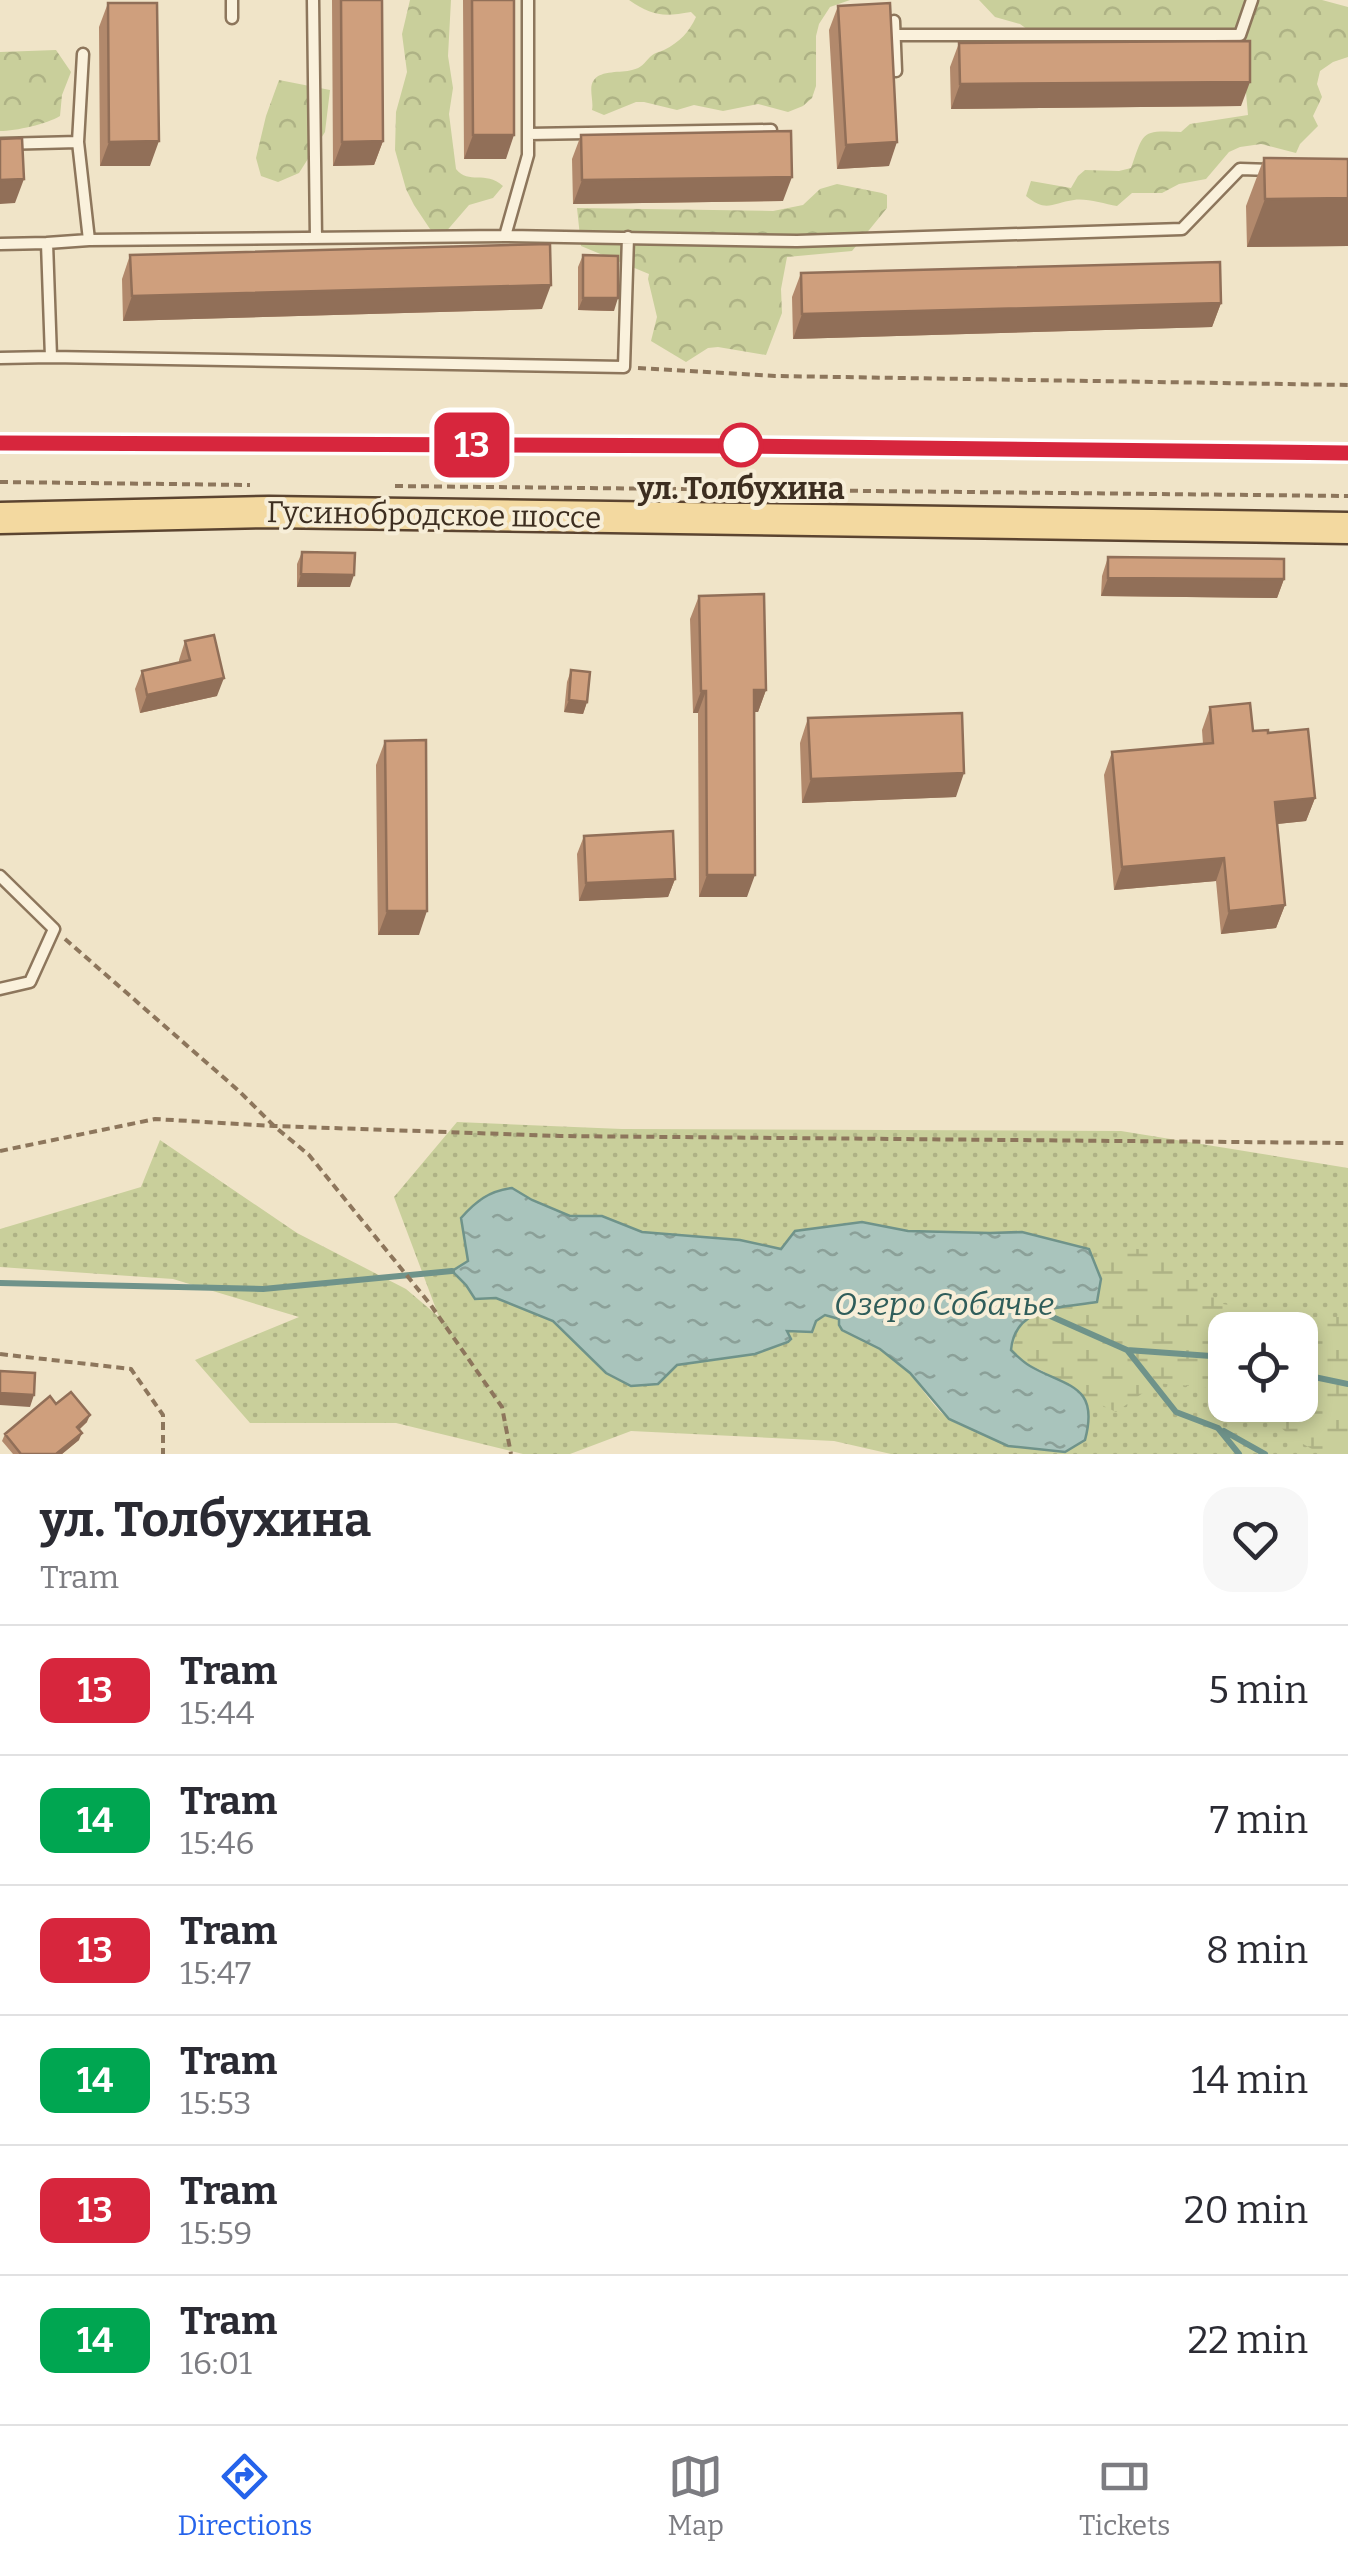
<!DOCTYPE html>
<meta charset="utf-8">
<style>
:root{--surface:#fff;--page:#f7f7f7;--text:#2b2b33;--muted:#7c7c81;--line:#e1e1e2;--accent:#2563eb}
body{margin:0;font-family:Bitter,serif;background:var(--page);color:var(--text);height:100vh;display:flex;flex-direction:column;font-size:38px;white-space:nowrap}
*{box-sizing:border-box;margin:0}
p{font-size:32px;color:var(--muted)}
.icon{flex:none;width:55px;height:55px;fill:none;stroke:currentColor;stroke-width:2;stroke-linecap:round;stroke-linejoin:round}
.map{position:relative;height:1454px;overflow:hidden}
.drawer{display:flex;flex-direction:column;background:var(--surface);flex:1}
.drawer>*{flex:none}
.badge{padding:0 20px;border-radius:15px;font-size:35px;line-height:65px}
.controls{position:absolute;left:1208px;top:1312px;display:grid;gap:20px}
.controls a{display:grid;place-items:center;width:110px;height:110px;border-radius:20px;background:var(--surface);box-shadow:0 5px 15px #0003;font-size:50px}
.map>.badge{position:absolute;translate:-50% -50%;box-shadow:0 0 0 5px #fff}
.round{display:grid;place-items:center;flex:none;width:105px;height:105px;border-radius:30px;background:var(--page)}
.head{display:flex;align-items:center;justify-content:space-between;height:170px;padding:0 40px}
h1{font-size:48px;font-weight:700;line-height:75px}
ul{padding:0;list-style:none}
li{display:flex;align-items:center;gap:30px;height:130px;padding:0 40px;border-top:2px solid var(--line)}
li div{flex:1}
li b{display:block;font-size:38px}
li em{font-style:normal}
li .badge{min-width:110px;font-weight:700;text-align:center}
.tab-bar{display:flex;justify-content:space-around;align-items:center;height:140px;border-top:2px solid var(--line);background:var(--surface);font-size:28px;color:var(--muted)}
.tab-bar a{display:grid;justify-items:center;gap:5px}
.tab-bar .current{color:var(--accent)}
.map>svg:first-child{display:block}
</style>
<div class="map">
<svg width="1348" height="1454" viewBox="0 0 1348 1454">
<defs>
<pattern id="grass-dots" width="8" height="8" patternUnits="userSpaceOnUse" patternTransform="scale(2.5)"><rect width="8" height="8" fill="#c9cf9b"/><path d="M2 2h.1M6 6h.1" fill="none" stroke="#aeb285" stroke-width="1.8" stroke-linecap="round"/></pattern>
<pattern id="forest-crowns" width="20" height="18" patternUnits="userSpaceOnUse" patternTransform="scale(2.5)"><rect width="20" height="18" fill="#c9cf9b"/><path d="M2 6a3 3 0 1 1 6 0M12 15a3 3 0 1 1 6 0" fill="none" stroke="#aeb285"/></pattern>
<pattern id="wetland-marsh" width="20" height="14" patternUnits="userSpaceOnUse" patternTransform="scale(2.5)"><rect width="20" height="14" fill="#c9cf9b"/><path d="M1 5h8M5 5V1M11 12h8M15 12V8" fill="none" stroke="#aeb285"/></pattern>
<pattern id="water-ripples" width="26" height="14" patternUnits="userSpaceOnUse" patternTransform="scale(2.5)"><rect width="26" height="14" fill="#a9c4bc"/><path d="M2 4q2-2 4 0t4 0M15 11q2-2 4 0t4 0" fill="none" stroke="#8ba098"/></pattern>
</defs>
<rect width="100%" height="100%" fill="#f0e4c8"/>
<!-- grass -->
<path fill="url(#grass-dots)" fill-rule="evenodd" d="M 457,1122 L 622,1129 L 1121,1131 L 1348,1168 L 1348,1454 L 891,1454 L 834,1441 L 631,1431 L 570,1454 L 523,1454 L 396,1423 L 250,1423 L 195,1360 L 299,1317 L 173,1279 L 0,1267 L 0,1229 L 141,1187 L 160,1140 L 297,1233 L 406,1289 L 439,1317 L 394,1197 ZM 512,1188 L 532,1200 L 570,1216 L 602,1216 L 642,1232 L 740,1240 L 781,1249 L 862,1222 L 908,1231 L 990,1233 L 1022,1232 L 1022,1323 L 1012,1336 L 1011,1351 L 1029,1365 L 1067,1381 L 1065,1452 C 1034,1445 977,1437 951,1420 C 936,1411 925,1392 914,1379 C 900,1361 872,1340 850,1335 L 840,1320 L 825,1315 L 816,1321 L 786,1331 L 788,1342 L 717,1360 L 677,1365 L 658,1384 L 606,1373 L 553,1321 L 496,1298 L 474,1298 L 466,1285 L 452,1272 L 468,1261 ZM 1225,1330 L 1300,1330 L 1300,1405 L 1225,1405 Z"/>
<!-- forest -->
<path fill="url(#forest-crowns)" d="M 410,0 L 451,0 L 448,56 L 453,88 L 449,114 L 456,169 C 469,185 485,170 503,186 L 493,198 L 469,205 L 444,234 L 436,234 L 430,229 L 414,205 L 406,189 L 395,150 L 396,112 L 407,72 L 402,34 Z
M 629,0 L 850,0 L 830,7 L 819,24 L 816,36 L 816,86 L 812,98 L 803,106 L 788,112 L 758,104 L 723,111 L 694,105 L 677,110 L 644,102 L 636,102 L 604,115 L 592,110 C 594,101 588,87 594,80 C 601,70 621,73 632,70 C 642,68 644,63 650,57 C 654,53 659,52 664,50 C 680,42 689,32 696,17 L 691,12 C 663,17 652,16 629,0 Z
M 979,0 L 1322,0 L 1348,7 L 1348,57 L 1333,62 L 1320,71 L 1317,84 L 1322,97 L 1313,116 L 1318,126 L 1300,144 L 1296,153 L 1261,144 L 1240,147 L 1229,152 L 1206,179 L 1179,184 L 1162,193 L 1132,193 L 1117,206 C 1104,204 1086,198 1074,200 C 1052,203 1046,213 1026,196 L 1031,181 L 1071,188 L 1078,176 L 1085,170 L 1119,171 L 1131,168 C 1144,131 1141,130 1181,132 L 1190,124 L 1248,115 L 1243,59 L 1047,50 L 1035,35 L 1020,24 L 995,17 Z
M 56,50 L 71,72 L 62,95 L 60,116 C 47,124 16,131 0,131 L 0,52 Z
M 279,80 L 330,90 L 325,132 L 299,173 L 278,182 L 261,176 L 256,158 L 266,116 Z
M 837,184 L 882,193 L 887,195 L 887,208 L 852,251 L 787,257 L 781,289 L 782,313 L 766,355 L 718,347 L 708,348 L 686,362 L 651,341 L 657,317 L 648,279 L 649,274 L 581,246 L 577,208 L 773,211 L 803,205 L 820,189 Z"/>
<!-- wetland -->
<path fill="url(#wetland-marsh)" d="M 1121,1248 L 1153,1250 L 1223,1304 L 1299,1317 L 1348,1317 L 1348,1454 L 1321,1454 L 1294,1439 L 1255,1405 L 1300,1405 L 1300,1330 L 1225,1330 L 1225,1389 L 1157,1383 L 1116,1412 L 1083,1396 L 1011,1351 L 1022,1323 L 1100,1260 Z"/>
<!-- water -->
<path fill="url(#water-ripples)" stroke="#6f938a" stroke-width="2.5" d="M 512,1188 L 532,1200 L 570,1216 L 602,1216 L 642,1232 L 740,1240 L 781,1249 L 795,1231 L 862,1222 L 908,1231 L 990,1233 L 1022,1232 L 1089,1249 L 1101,1279 L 1097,1302 C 1062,1308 1015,1305 1011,1350 C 1017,1356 1023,1362 1030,1366 C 1066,1387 1100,1384 1085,1440 L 1065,1452 L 1008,1446 L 949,1419 L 910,1373 L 880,1349 L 842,1330 L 839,1325 L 839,1319 L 825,1315 L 816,1321 L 812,1332 L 787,1331 L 791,1339 L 788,1342 L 755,1354 L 677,1365 L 658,1384 L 631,1386 L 606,1373 L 553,1321 L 496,1298 L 475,1299 L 466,1285 L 452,1271 L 468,1261 L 461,1218 C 476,1201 489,1191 512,1188 Z"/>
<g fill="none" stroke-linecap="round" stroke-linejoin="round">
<!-- stream -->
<path stroke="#6f938a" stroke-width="6" d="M 0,1283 L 263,1289 L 452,1271
M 1039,1311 L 1127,1350 L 1176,1412 L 1218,1428 L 1239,1454
M 1127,1350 L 1225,1357
M 1300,1374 L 1348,1384
M 1224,1431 L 1265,1454"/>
<defs>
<path id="service" d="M 232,0 L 232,18
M 313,0 L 316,238
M 894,21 L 896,71
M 895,35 L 1240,35 L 1252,0
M 528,134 L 771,130
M 0,144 L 78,142
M 505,236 L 528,155 L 528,0
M 89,240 L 505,236 L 797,241 L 1182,229 L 1240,169 L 1272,170
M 0,244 L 47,243
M 51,357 L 624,367 L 628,237
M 0,358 L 51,357 L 47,243 L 89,240 L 78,142 L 83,54
M 0,876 L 54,929 L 30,982 L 0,989"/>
<path id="primary" d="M 0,518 L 269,512 L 1348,528"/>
</defs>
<!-- service casing -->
<use href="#service" stroke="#8d765c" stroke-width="15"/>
<!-- primary casing -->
<use href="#primary" stroke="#5b4430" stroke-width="35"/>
<!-- path -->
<path stroke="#8d765c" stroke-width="4" stroke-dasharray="8 5" stroke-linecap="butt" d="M 638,368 L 775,376 L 1348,385
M 0,482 L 250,485
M 395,486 L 1348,496
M 65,939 L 239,1091 L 274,1126 L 309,1155 L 430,1304 L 502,1407 L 511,1454
M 0,1151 L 155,1119 L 274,1126 L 560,1136 L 1348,1143
M 0,1354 L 131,1369 L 163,1415 L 163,1454"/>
<!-- service -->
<use href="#service" stroke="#faf1dc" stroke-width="10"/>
<!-- primary -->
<use href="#primary" stroke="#f3d9a0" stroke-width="30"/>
<!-- tram -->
<path stroke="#3d2e20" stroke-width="2.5" d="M 0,443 L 741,445 L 1348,453"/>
</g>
<!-- wall -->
<path fill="#b2896c" d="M 332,0 L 382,0 L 383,141 L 374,165 L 333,166 Z
M 463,0 L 514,0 L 506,159 L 464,159 Z
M 108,3 L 150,166 L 100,166 L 99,27 Z
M 838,6 L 889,166 L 837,169 L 829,30 Z
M 959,43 L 1241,106 L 951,109 L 950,67 Z
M 581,135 L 783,201 L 573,204 L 572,159 Z
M 1264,158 L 1348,159 L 1348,246 L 1247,247 L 1246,206 Z
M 130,255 L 542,309 L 123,321 L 122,279 Z
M 583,255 L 614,311 L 578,310 L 578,267 Z
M 801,273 L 1221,303 L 1212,327 L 793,339 L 792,297 Z
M 302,552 L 350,587 L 297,587 L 297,564 Z
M 1108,557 L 1284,579 L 1277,598 L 1101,596 L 1102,576 Z
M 699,596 L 766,690 L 758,712 L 754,712 L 747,897 L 699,897 L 698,713 L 693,713 L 690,619 Z
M 185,641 L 217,696 L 140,713 L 135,689 L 142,671 L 179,663 L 179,660 Z
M 571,670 L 587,702 L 583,714 L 564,712 L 567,682 Z
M 1210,707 L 1253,731 L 1268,733 L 1315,798 L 1306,821 L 1277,824 L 1285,905 L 1276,928 L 1221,934 L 1216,881 L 1114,890 L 1104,775 L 1112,752 L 1203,744 L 1202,730 Z
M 808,718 L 956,797 L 802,803 L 800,743 Z
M 385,741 L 419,935 L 378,935 L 376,765 Z
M 584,836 L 675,879 L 668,897 L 579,901 L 577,854 Z
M 56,1404 L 87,1422 L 79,1430 L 79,1440 L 62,1454 L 13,1454 L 2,1441 L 5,1434 Z"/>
<!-- shaded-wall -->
<path fill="#916f58" d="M 1250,82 L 1241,106 L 951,109 L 960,84 Z
M 473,135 L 514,135 L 506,159 L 464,159 Z
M 159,141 L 150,166 L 100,166 L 109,142 Z
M 383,141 L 374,165 L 333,166 L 342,142 Z
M 897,142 L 889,166 L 837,169 L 846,145 Z
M 792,177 L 783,201 L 573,204 L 582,180 Z
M 24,179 L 15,203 L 0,204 L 0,180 Z
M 1348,198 L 1348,246 L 1247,247 L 1265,199 Z
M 551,285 L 542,309 L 123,321 L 132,296 Z
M 583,298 L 618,298 L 614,311 L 578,310 Z
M 1221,303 L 1212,327 L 793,339 L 802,314 Z
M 301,574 L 354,575 L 350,587 L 297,587 Z
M 1108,578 L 1284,579 L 1277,598 L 1101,596 Z
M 224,678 L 217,696 L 140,713 L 147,695 Z
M 754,690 L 766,690 L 758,712 L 746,712 Z
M 701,691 L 706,691 L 698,713 L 693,713 Z
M 569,700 L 587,702 L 583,714 L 564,712 Z
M 964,773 L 956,797 L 802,803 L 811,779 Z
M 1315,798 L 1306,821 L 1267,825 L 1275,802 Z
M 1224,858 L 1216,881 L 1114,890 L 1122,867 Z
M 707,875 L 755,875 L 747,897 L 699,897 Z
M 675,879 L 668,897 L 579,901 L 586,883 Z
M 1285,905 L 1276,928 L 1221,934 L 1229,911 Z
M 387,911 L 427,911 L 419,935 L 378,935 Z
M 0,1393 L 34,1395 L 30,1407 L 0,1405 Z
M 90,1415 L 87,1422 L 74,1434 L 77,1427 Z
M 82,1433 L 79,1440 L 62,1454 L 56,1454 Z"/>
<!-- building -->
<path fill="#cf9f7d" stroke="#916f58" stroke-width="2.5" d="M 341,0 L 382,0 L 383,141 L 342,142 Z
M 472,0 L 514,0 L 514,135 L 473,135 Z
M 108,3 L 157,3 L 159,141 L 109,142 Z
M 890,3 L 897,142 L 846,145 L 838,6 Z
M 1250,41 L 1250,82 L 960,84 L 959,43 Z
M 791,131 L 792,177 L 582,180 L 581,135 Z
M 22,138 L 24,179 L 0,180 L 0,139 Z
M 1264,158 L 1348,159 L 1348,198 L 1265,199 Z
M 550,244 L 551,285 L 132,296 L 130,255 Z
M 583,255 L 618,256 L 618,298 L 583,298 Z
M 1220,262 L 1221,303 L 802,314 L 801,273 Z
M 302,552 L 355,553 L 354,575 L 301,574 Z
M 1108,557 L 1284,559 L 1284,579 L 1108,578 Z
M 764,594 L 766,690 L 754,690 L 755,875 L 707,875 L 706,691 L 701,691 L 699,596 Z
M 214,635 L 224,678 L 147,695 L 142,671 L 190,660 L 185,641 Z
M 571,670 L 590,672 L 587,702 L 569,700 Z
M 1250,703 L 1253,731 L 1268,730 L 1268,733 L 1308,729 L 1315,798 L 1275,802 L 1285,905 L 1229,911 L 1224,858 L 1122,867 L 1112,752 L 1213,743 L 1210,707 Z
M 962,713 L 964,773 L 811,779 L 808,718 Z
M 426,740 L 427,911 L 387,911 L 385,741 Z
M 673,831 L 675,879 L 586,883 L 584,836 Z
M 0,1371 L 35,1373 L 34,1395 L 0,1393 Z
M 71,1392 L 90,1415 L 77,1427 L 82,1433 L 56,1454 L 21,1454 L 5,1434 L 50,1396 L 56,1404 Z"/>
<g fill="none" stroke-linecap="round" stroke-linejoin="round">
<defs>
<path id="line" d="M 0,443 L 741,446 L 1348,453"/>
</defs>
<!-- line casing -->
<use href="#line" stroke="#fff" stroke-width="22"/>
<!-- line -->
<use href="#line" stroke="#d7263d" stroke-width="15"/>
</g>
<!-- markers -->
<circle fill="#fff" stroke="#d7263d" stroke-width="5" cx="741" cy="445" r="20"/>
<g text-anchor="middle" stroke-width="8" stroke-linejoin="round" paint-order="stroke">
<!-- stop labels -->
<g font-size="30" font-weight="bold" fill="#3d2e20" stroke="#f7eed8">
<text x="741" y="499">ул. Толбухина</text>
</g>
<!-- street labels -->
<g font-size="30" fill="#3d2e20" stroke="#f7eed8">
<text transform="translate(434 515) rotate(1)" y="10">Гусинобродское шоссе</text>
</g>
<!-- water labels -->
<g font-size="32" font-style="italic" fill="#2f5d5a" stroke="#f7eed8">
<text x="944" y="1315">Озеро Собачье</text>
</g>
</g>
</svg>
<div class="controls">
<a><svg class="icon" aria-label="locate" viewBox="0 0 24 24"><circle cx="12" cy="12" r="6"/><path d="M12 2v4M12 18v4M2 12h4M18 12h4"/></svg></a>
</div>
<b class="badge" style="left:472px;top:445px;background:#d7263d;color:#fff">13</b>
</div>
<section class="drawer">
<div class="head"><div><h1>ул. Толбухина</h1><p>Tram</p></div><a class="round"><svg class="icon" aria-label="heart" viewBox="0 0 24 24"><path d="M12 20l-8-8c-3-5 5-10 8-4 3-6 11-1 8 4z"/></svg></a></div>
<ul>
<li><span class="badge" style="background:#d7263d;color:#fff">13</span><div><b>Tram</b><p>15:44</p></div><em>5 min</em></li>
<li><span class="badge" style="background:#00a651;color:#fff">14</span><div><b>Tram</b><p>15:46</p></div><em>7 min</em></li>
<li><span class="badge" style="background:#d7263d;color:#fff">13</span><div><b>Tram</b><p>15:47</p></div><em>8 min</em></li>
<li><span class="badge" style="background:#00a651;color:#fff">14</span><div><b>Tram</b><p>15:53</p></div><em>14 min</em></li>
<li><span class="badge" style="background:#d7263d;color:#fff">13</span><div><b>Tram</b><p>15:59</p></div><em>20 min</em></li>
<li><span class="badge" style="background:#00a651;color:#fff">14</span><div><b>Tram</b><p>16:01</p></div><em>22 min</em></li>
</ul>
</section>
<nav class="tab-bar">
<a class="current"><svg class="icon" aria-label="directions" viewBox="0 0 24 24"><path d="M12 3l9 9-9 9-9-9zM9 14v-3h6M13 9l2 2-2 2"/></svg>Directions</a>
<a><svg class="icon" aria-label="map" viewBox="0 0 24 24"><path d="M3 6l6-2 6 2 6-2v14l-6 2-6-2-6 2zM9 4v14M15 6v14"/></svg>Map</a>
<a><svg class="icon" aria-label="tickets" viewBox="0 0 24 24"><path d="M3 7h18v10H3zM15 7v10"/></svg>Tickets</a>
</nav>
